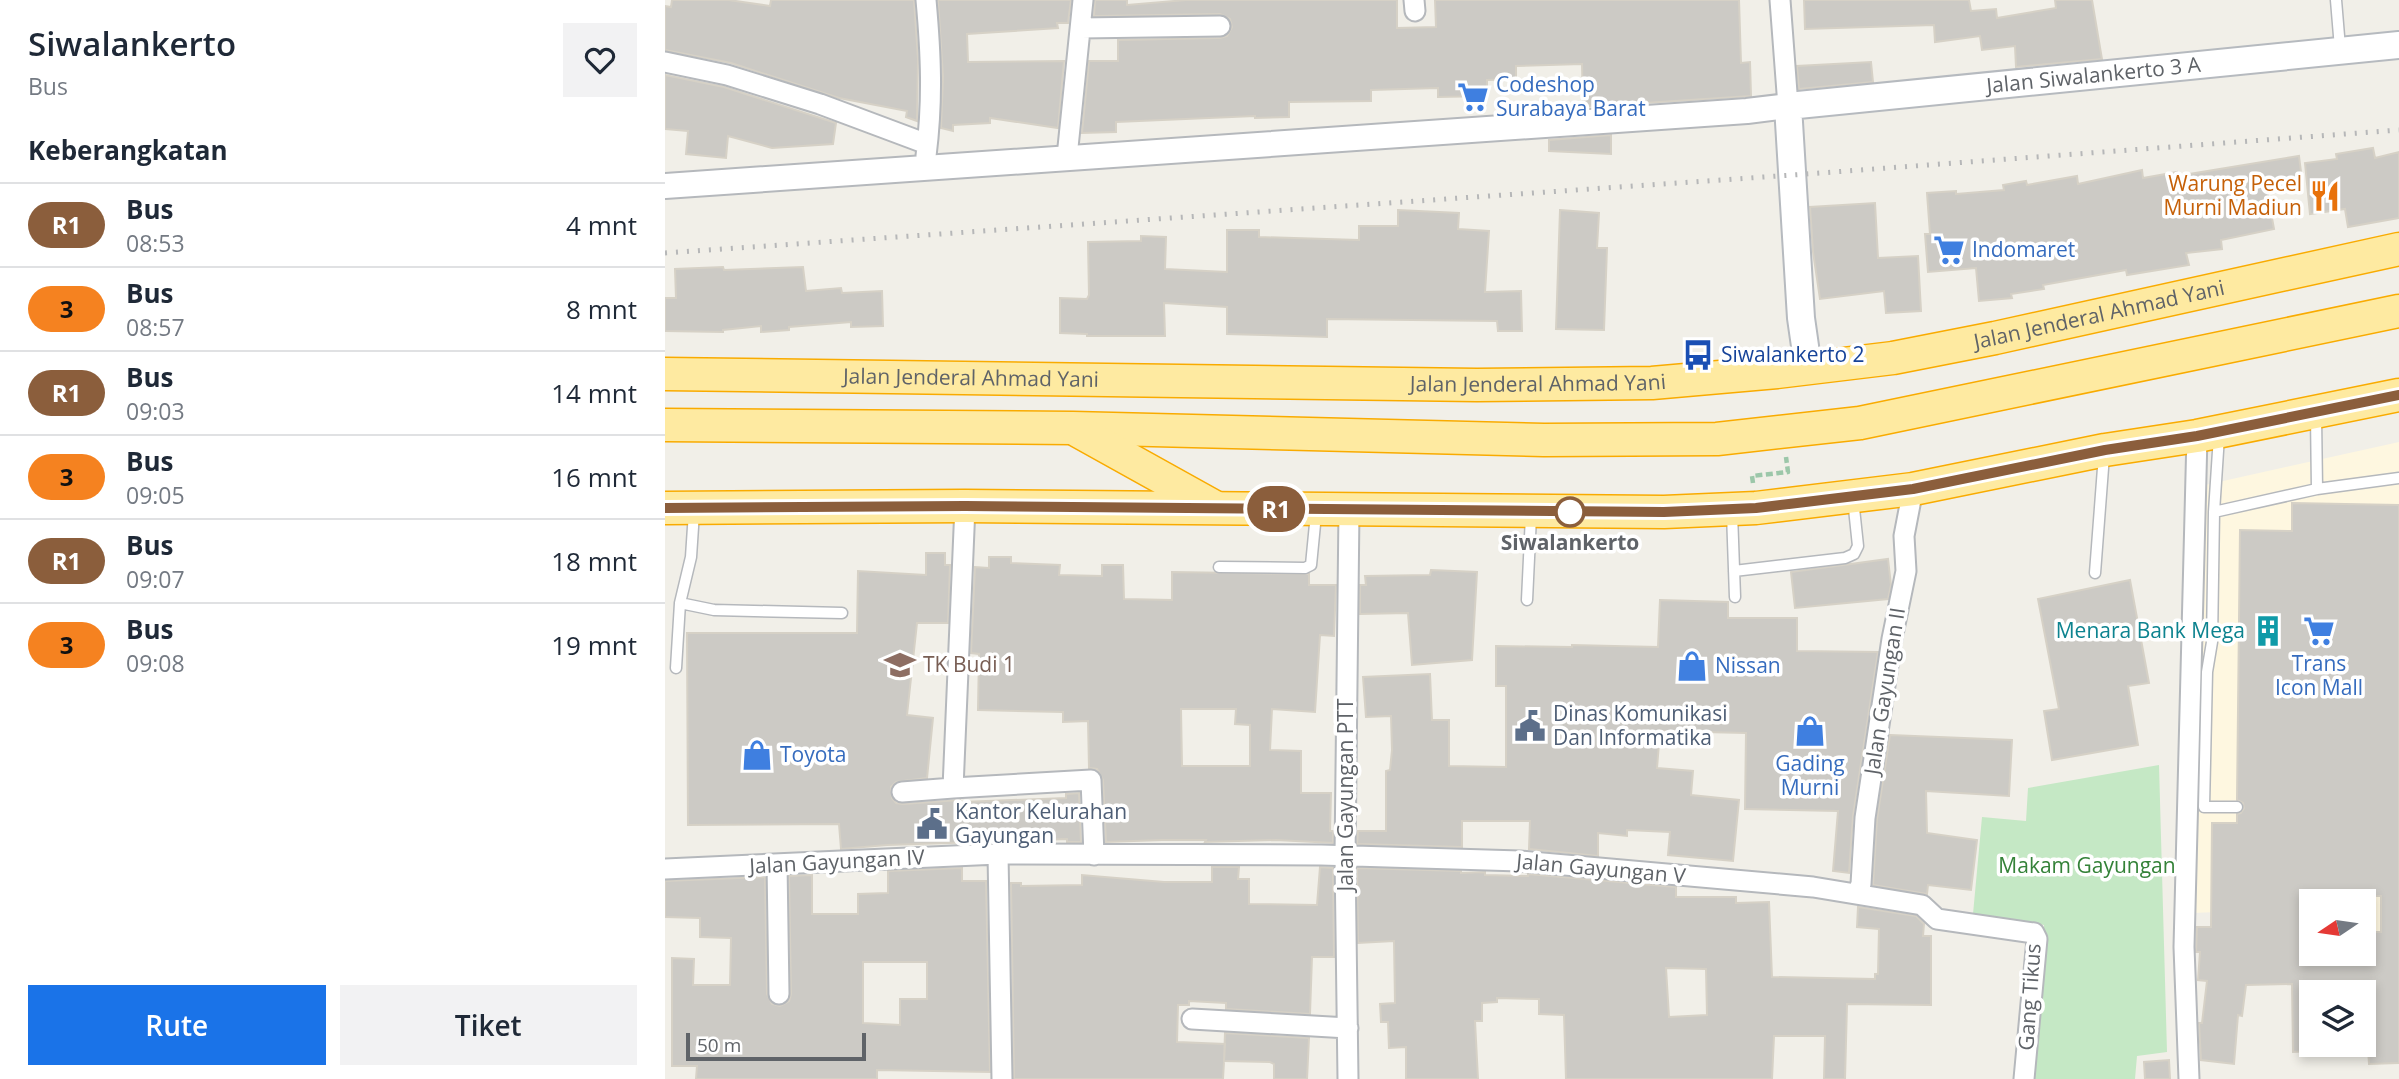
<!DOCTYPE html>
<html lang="id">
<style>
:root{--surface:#fff;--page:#f2f2f3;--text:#1f2937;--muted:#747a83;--line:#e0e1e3;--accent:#1a73e8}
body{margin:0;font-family:"Open Sans",sans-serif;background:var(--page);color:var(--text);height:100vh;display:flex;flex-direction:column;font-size:26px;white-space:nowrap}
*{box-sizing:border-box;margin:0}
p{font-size:23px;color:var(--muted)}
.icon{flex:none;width:38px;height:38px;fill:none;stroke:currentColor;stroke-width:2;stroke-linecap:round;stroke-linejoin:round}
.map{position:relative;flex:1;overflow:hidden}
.details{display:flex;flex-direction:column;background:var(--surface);width:665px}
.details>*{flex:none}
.badge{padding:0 14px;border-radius:23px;font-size:24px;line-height:46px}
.needle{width:46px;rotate:257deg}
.controls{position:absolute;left:1634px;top:889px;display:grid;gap:14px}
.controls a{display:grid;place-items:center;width:77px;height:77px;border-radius:0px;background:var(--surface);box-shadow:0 4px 10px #0003;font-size:35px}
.scale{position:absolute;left:21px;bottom:18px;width:180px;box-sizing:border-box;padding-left:7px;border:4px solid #5f6368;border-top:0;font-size:19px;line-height:24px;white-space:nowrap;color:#5f6368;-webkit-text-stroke:5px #fff;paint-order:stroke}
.map>.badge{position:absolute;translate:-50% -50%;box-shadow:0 0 0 4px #fff}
h2{padding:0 28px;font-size:26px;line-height:63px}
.round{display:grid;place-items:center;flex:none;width:74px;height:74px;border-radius:0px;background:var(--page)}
.head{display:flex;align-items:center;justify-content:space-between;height:119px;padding:0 28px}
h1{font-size:33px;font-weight:600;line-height:52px}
.action{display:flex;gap:14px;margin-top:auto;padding:14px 28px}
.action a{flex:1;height:80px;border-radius:0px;background:var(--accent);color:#fff;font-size:28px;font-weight:600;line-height:80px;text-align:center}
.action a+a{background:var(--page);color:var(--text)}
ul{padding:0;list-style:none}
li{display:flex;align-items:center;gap:21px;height:84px;padding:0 28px;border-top:2px solid var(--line)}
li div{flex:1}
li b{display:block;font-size:26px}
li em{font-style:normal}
li .badge{min-width:77px;font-weight:700;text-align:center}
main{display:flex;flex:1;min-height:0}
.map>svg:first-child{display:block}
</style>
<main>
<section class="details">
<div class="head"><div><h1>Siwalankerto</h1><p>Bus</p></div><a class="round"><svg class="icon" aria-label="heart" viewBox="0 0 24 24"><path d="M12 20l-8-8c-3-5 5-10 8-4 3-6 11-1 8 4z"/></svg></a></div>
<h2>Keberangkatan</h2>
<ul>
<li><span class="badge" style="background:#8b5e3c;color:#fff">R1</span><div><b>Bus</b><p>08:53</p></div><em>4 mnt</em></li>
<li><span class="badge" style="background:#f58220;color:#111">3</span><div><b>Bus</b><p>08:57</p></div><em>8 mnt</em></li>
<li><span class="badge" style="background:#8b5e3c;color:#fff">R1</span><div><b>Bus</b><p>09:03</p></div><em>14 mnt</em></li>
<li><span class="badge" style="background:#f58220;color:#111">3</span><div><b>Bus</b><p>09:05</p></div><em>16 mnt</em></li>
<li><span class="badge" style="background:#8b5e3c;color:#fff">R1</span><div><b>Bus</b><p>09:07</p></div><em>18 mnt</em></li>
<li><span class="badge" style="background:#f58220;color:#111">3</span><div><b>Bus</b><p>09:08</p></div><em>19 mnt</em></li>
</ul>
<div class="action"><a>Rute</a><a>Tiket</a></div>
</section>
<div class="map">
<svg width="1734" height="1079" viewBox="0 0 1734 1079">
<rect width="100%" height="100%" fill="#f1efe8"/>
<!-- commercial -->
<path fill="#fef7e0" d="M 1734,442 L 1734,974 L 1708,974 L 1709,906 L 1699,906 L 1699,901 L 1647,901 L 1647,908 L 1528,913 L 1540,485 Z"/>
<!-- green -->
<path fill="#c5e8c5" d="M 1494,765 L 1502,1052 L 1472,1056 L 1470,1079 L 1365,1079 L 1379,925 L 1308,914 L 1317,817 L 1361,821 L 1363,788 Z"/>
<!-- building -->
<path fill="#cccac5" stroke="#d6d1c6" stroke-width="2" fill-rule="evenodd" d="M 7,0 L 64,0 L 105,6 L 106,0 L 249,0 L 253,59 L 252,121 L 241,117 L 242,111 L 174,98 L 66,63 L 0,50 L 0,6 L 6,7 Z
M 273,0 L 406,0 L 403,23 L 392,23 L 393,28 L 302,34 L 303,62 L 399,61 L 393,128 L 325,118 L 325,123 L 288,125 L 288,131 L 276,128 L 278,77 Z
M 430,0 L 462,0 L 462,5 L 521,0 L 732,0 L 732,28 L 771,27 L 770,0 L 1074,0 L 1076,63 L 1085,62 L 1086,96 L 918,107 L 917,64 L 851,66 L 851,79 L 822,80 L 822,96 L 773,97 L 773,88 L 706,90 L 706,101 L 624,102 L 624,117 L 590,118 L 590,116 L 451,122 L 451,132 L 417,133 L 424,61 L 453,61 L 453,40 L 555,38 L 562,36 L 567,27 L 565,19 L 555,14 L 429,16 Z
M 1139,0 L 1304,0 L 1306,11 L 1331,9 L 1332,18 L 1391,8 L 1390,0 L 1427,0 L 1437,59 L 1351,67 L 1350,46 L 1317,50 L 1315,36 L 1270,42 L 1269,25 L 1140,29 Z
M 1206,62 L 1208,82 L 1134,89 L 1132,66 Z
M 0,75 L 59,87 L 171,123 L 168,144 L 107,148 L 63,136 L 61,158 L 21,154 L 23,131 L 0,129 Z
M 946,135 L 946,154 L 884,151 L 884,140 Z
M 1708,148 L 1710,158 L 1734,152 L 1734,218 L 1683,227 L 1680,209 L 1645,214 L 1640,163 L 1672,159 L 1671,154 Z
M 1634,156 L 1637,180 L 1601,185 L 1609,229 L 1556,240 L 1557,249 L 1521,253 L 1524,265 L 1462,275 L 1461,270 L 1378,285 L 1379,289 L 1346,294 L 1347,298 L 1314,301 L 1311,268 L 1263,272 L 1260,234 L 1265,234 L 1262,193 L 1291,191 L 1291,194 L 1339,190 L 1338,185 L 1361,181 L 1362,185 L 1412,176 L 1413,184 L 1477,170 L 1478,178 L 1512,172 L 1512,176 Z
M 1210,203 L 1213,258 L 1253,256 L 1256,311 L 1221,313 L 1219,291 L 1155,299 L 1148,252 L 1145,207 Z
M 733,210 L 794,213 L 793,229 L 824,231 L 820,292 L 856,291 L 857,331 L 833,331 L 832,321 L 662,319 L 662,337 L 562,334 L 562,307 L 499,303 L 500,336 L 422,336 L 422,334 L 395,333 L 395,298 L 422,299 L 424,295 L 423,242 L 476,241 L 476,236 L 501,237 L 500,269 L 562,272 L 562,230 L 594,230 L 594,237 L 694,240 L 694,226 L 733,226 Z
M 895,210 L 934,213 L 932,248 L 942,248 L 939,330 L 891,329 Z
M 58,267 L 59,270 L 138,267 L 141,291 L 176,288 L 177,293 L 217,291 L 218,326 L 186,327 L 186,322 L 124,327 L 124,330 L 96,332 L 96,326 L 58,330 L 58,332 L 0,331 L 0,298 L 11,298 L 10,269 Z
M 1627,503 L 1734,505 L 1734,1063 L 1704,1064 L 1703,1049 L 1699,1049 L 1699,983 L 1647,985 L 1647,1051 L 1628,1052 L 1627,984 L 1581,985 L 1577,1016 L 1573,1015 L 1569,1064 L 1536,1060 L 1534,1023 L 1537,1023 L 1542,981 L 1533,980 L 1535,952 L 1531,952 L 1532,927 L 1546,927 L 1547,823 L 1572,823 L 1572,814 L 1576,813 L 1579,808 L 1578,803 L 1572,800 L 1575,530 L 1627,531 ZM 1647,895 L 1716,896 L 1716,932 L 1699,932 L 1699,955 L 1660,956 L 1660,954 L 1647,954 Z
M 261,553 L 280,553 L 280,565 L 285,565 L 283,623 L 252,623 L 242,715 L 268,718 L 262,778 L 231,782 L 226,787 L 227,798 L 231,803 L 238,804 L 295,800 L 296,802 L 401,798 L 401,794 L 414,793 L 416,842 L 402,842 L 402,839 L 222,845 L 176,849 L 174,824 L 23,825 L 22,633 L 192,633 L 193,571 L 261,575 Z
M 324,557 L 346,557 L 346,563 L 395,565 L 394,575 L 437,576 L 437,565 L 458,565 L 459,599 L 507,600 L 507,572 L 644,574 L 644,585 L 671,585 L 669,636 L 655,635 L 650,712 L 607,709 L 605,750 L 636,751 L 636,793 L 666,793 L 665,831 L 668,831 L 668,843 L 611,840 L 540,842 L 541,840 L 497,840 L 441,842 L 438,780 L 432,769 L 424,768 L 423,721 L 398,722 L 398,712 L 313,710 L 314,654 L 306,653 L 310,567 L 324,568 ZM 516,709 L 571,709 L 570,724 L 585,725 L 585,766 L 517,766 Z
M 1223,559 L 1226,585 L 1223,599 L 1130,608 L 1126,572 Z
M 766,570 L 812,572 L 807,660 L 747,665 L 743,613 L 695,614 L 695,585 L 701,585 L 700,576 L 765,575 Z
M 1465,580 L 1484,683 L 1463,686 L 1473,745 L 1387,760 L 1379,711 L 1394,709 L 1373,599 Z
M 995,600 L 1063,602 L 1063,618 L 1132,618 L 1132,651 L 1213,652 L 1188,816 L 1184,873 L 1168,871 L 1173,811 L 1080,809 L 1081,733 L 995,731 L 992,768 L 1028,771 L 1026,795 L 1074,800 L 1068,861 L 1003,855 L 1005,832 L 962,830 L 962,836 L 933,833 L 933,856 L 864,849 L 865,821 L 797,821 L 797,847 L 692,844 L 693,831 L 721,831 L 721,771 L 725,770 L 727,750 L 726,716 L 701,717 L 698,677 L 765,674 L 767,720 L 784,720 L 784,766 L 841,767 L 841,686 L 831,686 L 831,646 L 907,647 L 907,645 L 993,647 Z
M 1225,735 L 1347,740 L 1344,796 L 1261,791 L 1262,833 L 1312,840 L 1306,890 L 1263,885 L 1262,894 L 1208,885 L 1212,819 Z
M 547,867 L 574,867 L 573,879 L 584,879 L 584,904 L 652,905 L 655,867 L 668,868 L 669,957 L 647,957 L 645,1014 L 561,1009 L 561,1003 L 524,1001 L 524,1005 L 513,1005 L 512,1042 L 560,1044 L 558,1079 L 349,1079 L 346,883 L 356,883 L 356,886 L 417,885 L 417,875 L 499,882 L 547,882 Z
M 297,868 L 297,881 L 321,881 L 325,1072 L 212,1070 L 212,1079 L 31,1079 L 32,1066 L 7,1066 L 7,958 L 29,959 L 28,985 L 65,985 L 66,938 L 35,937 L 35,918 L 0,917 L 0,881 L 100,877 L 102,994 L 107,1004 L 115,1006 L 124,1001 L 126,994 L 124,876 L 147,875 L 147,914 L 193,914 L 193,894 L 223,893 L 223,871 ZM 198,962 L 262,962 L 262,999 L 235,999 L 235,1025 L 198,1023 Z
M 692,868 L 796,871 L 796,873 L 820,872 L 820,875 L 863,876 L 863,874 L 1011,887 L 1011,897 L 1071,897 L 1071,903 L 1104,902 L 1107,977 L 1210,979 L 1210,974 L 1213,974 L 1214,929 L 1192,927 L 1193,907 L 1251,916 L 1259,924 L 1258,936 L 1266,936 L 1266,1005 L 1182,1004 L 1180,1079 L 1159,1079 L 1160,1036 L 1109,1036 L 1107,1079 L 901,1079 L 899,1015 L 874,1014 L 874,999 L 832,998 L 832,1002 L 817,1003 L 817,1021 L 810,1021 L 813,1079 L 741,1079 L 741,1047 L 724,1048 L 723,1022 L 716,1022 L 715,1004 L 730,1003 L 729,941 L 693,943 ZM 1001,968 L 1041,969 L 1042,1015 L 1004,1017 Z
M 560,1033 L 644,1038 L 642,1079 L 609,1079 L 609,1064 L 605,1062 L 559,1061 Z
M 1504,1060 L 1505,1079 L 1480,1079 L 1479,1062 Z"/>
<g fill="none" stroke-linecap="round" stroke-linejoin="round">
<defs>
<path id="service" d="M 1671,0 L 1675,48
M 1651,416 L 1652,489
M 1554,436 L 1549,512 L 1547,642 L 1542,672 L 1539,807 L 1572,807
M 29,512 L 26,557 L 15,603 L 49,610 L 177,613
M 1549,512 L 1652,489 L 1734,478
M 1067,513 L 1070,597
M 554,567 L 640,568 L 646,565 L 651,514
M 1069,571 L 1180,558 L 1189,554 L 1193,546 L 1188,499
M 1430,573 L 1439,455
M 862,600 L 866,516
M 11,668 L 15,603"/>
<path id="minor" d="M 749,0 L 750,11
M 1115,0 L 1123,106
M 416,28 L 555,26
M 0,62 L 62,75 L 155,104 L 262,144
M 261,156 C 268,100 266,55 261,0
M 402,157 L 418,0
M 288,788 L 426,780 L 429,855
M 237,792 L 288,788 L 300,506
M 333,854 L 337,1079
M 112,864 L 114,994
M 0,869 L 333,854 L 656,855 L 855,861 L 1148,887 L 1257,905 L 1272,919 L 1369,933 L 1372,939 L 1359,1079
M 1192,893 L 1196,884 L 1200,818 L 1227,639 L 1241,571 L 1239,536 L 1248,489
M 527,1019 L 683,1028
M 683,1079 L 680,856 L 684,510
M 1524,1079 L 1519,947 L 1532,436"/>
<path id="tertiary" d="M 0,186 L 1082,111 L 1123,106"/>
<g id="secondary">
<path id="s1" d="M 1143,367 L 1136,318 L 1123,106 L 1734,45"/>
</g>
<g id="trunk">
<path id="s2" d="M 0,374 L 812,385 L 987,383 L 1112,372 L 1228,358 L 1330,338 L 1734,249"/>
<path d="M 0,425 L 408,428 L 879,440 L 1052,439 L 1195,423 L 1734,311"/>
<path d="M 413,431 L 548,506"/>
<path d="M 0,508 L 300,506 L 999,512 L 1091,508 L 1248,489 L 1440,450 L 1532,436 L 1734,395"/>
</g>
</defs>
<!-- service casing -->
<use href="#service" stroke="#b5b8bc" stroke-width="13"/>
<!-- minor casing -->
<use href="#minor" stroke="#b5b8bc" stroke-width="23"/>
<!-- tertiary casing -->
<use href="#tertiary" stroke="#b5b8bc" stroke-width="28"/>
<!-- secondary casing -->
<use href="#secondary" stroke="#b6babf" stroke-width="30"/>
<!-- trunk casing -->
<use href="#trunk" stroke="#f9ab00" stroke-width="35"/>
<!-- path -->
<path stroke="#9cc7a9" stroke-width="4.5" stroke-dasharray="7 3.5" stroke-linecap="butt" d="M 1088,483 L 1087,476 L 1123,472 L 1121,457"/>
<!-- service -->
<use href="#service" stroke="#fff" stroke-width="10"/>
<!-- minor -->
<use href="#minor" stroke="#fff" stroke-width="19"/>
<!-- tertiary -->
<use href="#tertiary" stroke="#fff" stroke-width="24"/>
<!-- secondary -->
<use href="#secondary" stroke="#fff" stroke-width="26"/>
<!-- trunk -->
<use href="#trunk" stroke="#feeaa1" stroke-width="32"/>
<!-- rail -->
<path stroke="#b6b7b8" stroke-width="5" stroke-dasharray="2 9" stroke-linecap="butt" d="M 0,253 L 1128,175 L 1734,130"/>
</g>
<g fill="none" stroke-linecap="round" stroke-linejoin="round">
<defs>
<path id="line" d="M 0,508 L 300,506 L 999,512 L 1091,508 L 1248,489 L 1440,450 L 1532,436 L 1734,395"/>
</defs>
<!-- line casing -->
<use href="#line" stroke="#fff" stroke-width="16"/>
<!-- line -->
<use href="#line" stroke="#8b5e3c" stroke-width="10"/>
</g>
<!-- icons -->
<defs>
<symbol id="supermarket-bare" viewBox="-9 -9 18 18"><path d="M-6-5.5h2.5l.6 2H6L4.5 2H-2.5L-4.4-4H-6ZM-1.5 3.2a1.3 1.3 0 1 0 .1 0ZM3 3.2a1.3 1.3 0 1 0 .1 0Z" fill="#3f7fe0" stroke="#fff" stroke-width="2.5" paint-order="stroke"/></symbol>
<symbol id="restaurant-bare" viewBox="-9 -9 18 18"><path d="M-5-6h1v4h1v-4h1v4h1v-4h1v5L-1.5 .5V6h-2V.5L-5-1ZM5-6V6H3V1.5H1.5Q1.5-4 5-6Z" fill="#e8710a" stroke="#fff" stroke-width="2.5" paint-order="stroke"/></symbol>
<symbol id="bus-bare" viewBox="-9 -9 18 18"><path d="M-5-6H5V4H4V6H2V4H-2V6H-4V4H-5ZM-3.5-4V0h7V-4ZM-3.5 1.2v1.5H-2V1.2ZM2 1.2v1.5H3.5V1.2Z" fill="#1a4fb4" stroke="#fff" stroke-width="2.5" paint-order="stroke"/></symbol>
<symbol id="building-bare" viewBox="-9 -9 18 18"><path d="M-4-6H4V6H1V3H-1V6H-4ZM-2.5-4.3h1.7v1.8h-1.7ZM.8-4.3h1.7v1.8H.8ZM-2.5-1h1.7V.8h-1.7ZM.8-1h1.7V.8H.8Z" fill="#0f9aa8" stroke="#fff" stroke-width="2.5" paint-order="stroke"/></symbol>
<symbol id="school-bare" viewBox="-9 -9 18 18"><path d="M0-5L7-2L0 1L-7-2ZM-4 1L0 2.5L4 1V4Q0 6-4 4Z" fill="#8d6e63" stroke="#fff" stroke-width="2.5" paint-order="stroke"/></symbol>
<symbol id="shop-bare" viewBox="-9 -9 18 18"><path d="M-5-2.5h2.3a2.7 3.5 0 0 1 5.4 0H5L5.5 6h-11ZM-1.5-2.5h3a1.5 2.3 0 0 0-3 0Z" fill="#3f7fe0" stroke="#fff" stroke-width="2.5" paint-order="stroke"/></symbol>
<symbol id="civic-bare" viewBox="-9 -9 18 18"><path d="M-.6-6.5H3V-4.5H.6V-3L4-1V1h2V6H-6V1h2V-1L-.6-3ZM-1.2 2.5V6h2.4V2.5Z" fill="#5c6f8a" stroke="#fff" stroke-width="2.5" paint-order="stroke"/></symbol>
</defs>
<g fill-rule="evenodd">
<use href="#supermarket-bare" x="786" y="75" width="44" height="44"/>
<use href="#restaurant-bare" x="1638" y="174" width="44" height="44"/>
<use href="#supermarket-bare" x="1262" y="228" width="44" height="44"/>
<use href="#bus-bare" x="1011" y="333" width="44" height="44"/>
<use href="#building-bare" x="1581" y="609" width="44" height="44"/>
<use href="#supermarket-bare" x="1632" y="609" width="44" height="44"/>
<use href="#school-bare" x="213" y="643" width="44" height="44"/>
<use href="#shop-bare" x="1005" y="644" width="44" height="44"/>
<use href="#civic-bare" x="843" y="704" width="44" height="44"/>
<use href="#shop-bare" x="1123" y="709" width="44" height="44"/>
<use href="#shop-bare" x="70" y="733" width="44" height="44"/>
<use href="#civic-bare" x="245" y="802" width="44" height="44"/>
</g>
<!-- markers -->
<circle fill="#fff" stroke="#8b5e3c" stroke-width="3.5" cx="905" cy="512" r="14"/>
<g text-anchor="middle" stroke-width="7" stroke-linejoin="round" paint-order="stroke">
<!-- street labels -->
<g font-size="21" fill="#5f6368" stroke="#fff">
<text dy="7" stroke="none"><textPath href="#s1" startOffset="569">Jalan Siwalankerto 3 A</textPath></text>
<text dy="7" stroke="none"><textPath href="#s2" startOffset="1440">Jalan Jenderal Ahmad Yani</textPath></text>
<text dy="7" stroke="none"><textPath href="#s2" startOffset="306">Jalan Jenderal Ahmad Yani</textPath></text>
<text dy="7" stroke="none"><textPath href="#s2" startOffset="873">Jalan Jenderal Ahmad Yani</textPath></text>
<text transform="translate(1220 691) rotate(-81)" y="7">Jalan Gayungan II</text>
<text transform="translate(681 795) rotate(-90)" y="7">Jalan Gayungan PTT</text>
<text transform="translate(172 862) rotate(-3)" y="7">Jalan Gayungan IV</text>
<text transform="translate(936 869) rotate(5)" y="7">Jalan Gayungan V</text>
<text transform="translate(1365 997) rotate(-86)" y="7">Gang Tikus</text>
</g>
<!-- shop labels -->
<g font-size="21" fill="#366cbe" stroke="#fff" text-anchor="start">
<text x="831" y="92">Codeshop<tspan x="831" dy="24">Surabaya Barat</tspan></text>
<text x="1307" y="257">Indomaret</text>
<text x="1654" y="671" text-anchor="middle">Trans<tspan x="1654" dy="24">Icon Mall</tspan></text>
<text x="1050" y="673">Nissan</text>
<text x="115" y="762">Toyota</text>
<text x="1145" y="771" text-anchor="middle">Gading<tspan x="1145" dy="24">Murni</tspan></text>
</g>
<!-- food labels -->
<g font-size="21" fill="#c56008" stroke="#fff" text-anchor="end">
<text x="1637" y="191">Warung Pecel<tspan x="1637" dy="24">Murni Madiun</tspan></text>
</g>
<!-- transit labels -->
<g font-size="21" fill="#164399" stroke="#fff" text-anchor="start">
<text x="1056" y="362">Siwalankerto 2</text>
</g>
<!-- stop labels -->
<g font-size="21" font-weight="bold" fill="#5f6368" stroke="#fff">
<text x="905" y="550">Siwalankerto</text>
</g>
<!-- culture labels -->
<g font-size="21" fill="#0d838f" stroke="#fff" text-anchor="end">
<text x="1580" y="638">Menara Bank Mega</text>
</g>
<!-- education labels -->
<g font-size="21" fill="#785e54" stroke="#fff" text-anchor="start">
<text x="258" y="672">TK Budi 1</text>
</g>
<!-- service labels -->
<g font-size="21" fill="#4e5e75" stroke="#fff" text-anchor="start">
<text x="888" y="721">Dinas Komunikasi<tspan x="888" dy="24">Dan Informatika</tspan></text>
<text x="290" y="819">Kantor Kelurahan<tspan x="290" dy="24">Gayungan</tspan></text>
</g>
<!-- park labels -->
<g font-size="21" fill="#348238" stroke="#fff">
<text x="1422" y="873">Makam Gayungan</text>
</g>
</g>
</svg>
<div class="controls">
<a><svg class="needle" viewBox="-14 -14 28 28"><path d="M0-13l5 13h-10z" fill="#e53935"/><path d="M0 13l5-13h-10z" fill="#747a83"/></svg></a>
<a><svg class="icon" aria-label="layers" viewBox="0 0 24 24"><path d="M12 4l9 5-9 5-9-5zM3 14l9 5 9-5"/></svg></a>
</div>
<div class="scale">50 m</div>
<b class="badge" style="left:611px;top:509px;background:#8b5e3c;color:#fff">R1</b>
</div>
</main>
